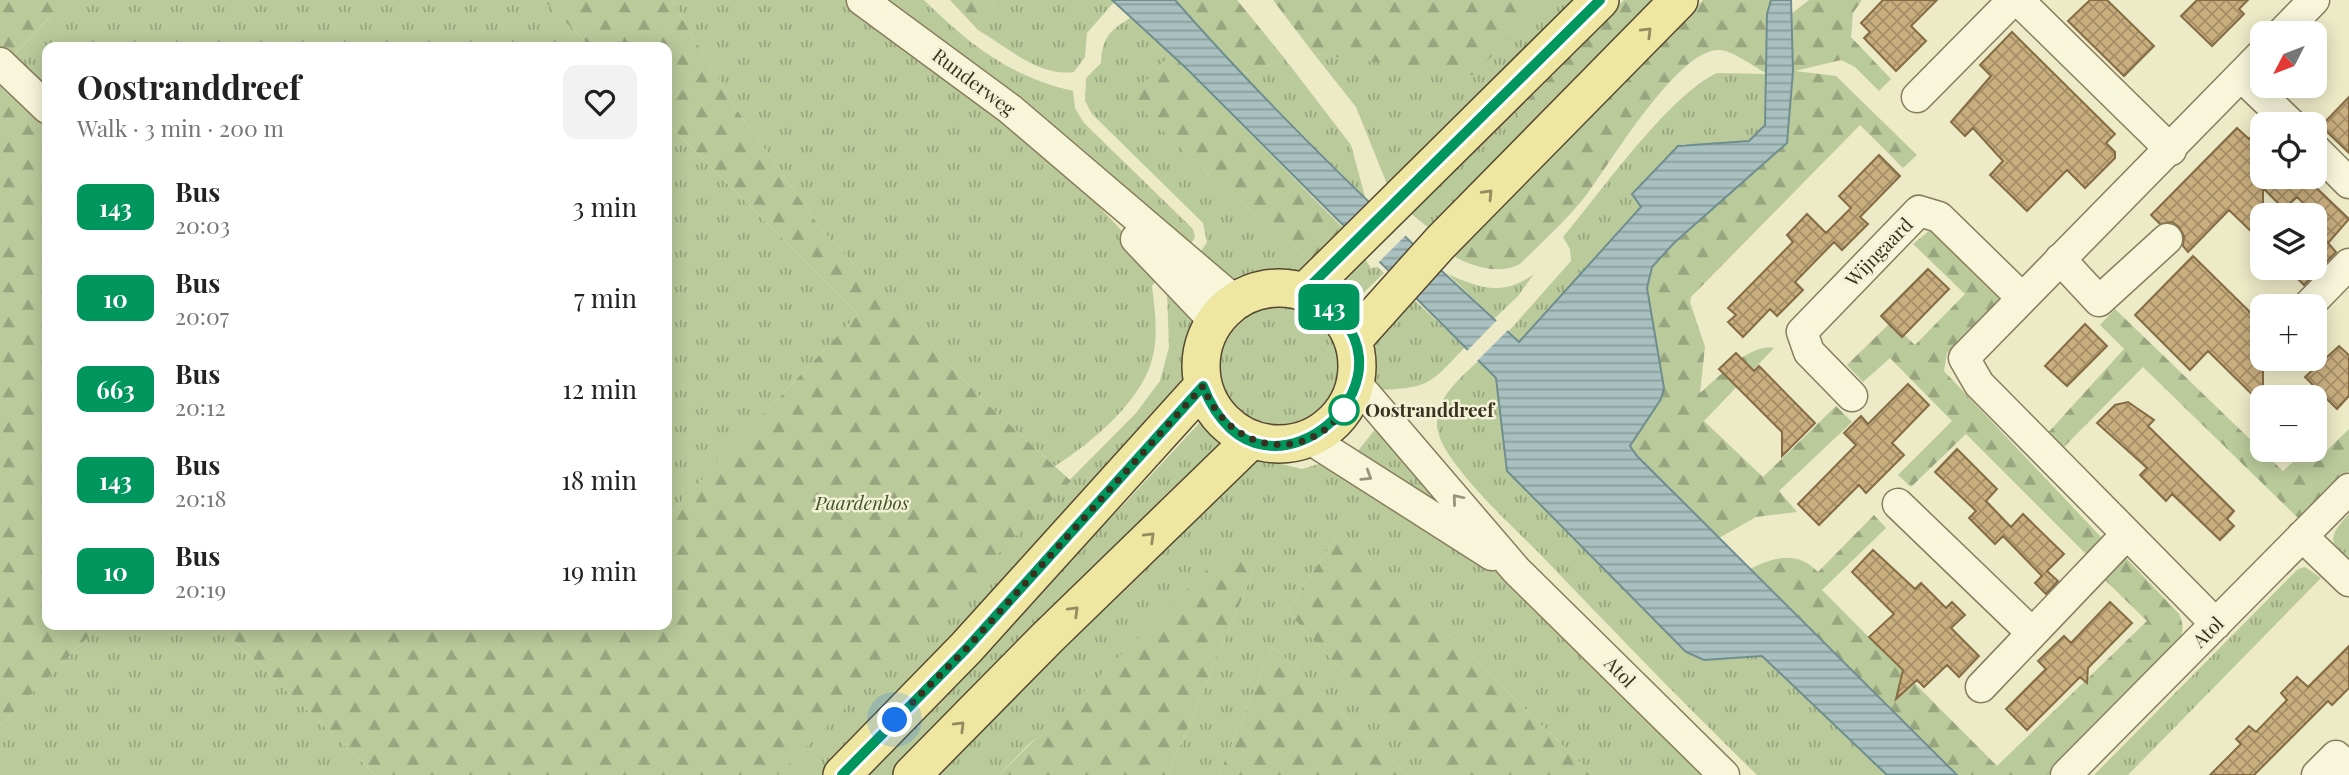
<!DOCTYPE html>
<meta charset="utf-8">
<style>
:root{--surface:#fff;--page:#f2f2f2;--text:#222;--muted:#767676}
body{margin:0;font-family:"Playfair Display",serif;background:var(--page);color:var(--text);height:100vh;display:flex;flex-direction:column;font-size:26px;white-space:nowrap}
*{box-sizing:border-box;margin:0}
p{font-size:23px;color:var(--muted)}
.icon{flex:none;width:38px;height:38px;fill:none;stroke:currentColor;stroke-width:2;stroke-linecap:round;stroke-linejoin:round}
.map{position:relative;flex:1;overflow:hidden}
.drawer{position:absolute;left:42px;top:42px;width:630px;height:588px;display:flex;flex-direction:column;background:var(--surface);border-radius:14px;box-shadow:0 4px 18px #0003}
.drawer>*{flex:none}
.badge{padding:0 14px;border-radius:10px;font-size:24px;line-height:46px}
.needle{width:46px;rotate:228deg}
.controls{position:absolute;left:2250px;top:21px;display:grid;gap:14px}
.controls a{display:grid;place-items:center;width:77px;height:77px;border-radius:14px;background:var(--surface);box-shadow:0 4px 18px #0003;font-size:35px}
.you{position:absolute;width:35px;height:35px;margin:-18px;border:5px solid #fff;border-radius:50%;background:#1a73e8;box-shadow:0 0 0 10px #1a73e833}
.map>.badge{position:absolute;translate:-50% -50%;box-shadow:0 0 0 4px #fff}
.round{display:grid;place-items:center;flex:none;width:74px;height:74px;border-radius:14px;background:var(--page)}
.head{display:flex;align-items:center;justify-content:space-between;height:119px;padding:0 35px}
h1{font-size:33px;font-weight:700;line-height:52px}
ul{padding:0;list-style:none}
li{display:flex;align-items:center;gap:21px;height:91px;padding:0 35px}
li div{flex:1}
li b{display:block;font-size:26px}
li em{font-style:normal}
li .badge{min-width:77px;font-weight:700;text-align:center}
.map>svg:first-child{display:block}
</style>
<div class="map">
<svg width="2349" height="775" viewBox="0 0 2349 775">
<defs>
<pattern id="grass-tufts" width="24" height="20" patternUnits="userSpaceOnUse" patternTransform="scale(1.75)"><rect width="24" height="20" fill="#baca9b"/><path d="M3 7l-1-3M5 7V3M7 7l1-3M15 17l-1-3M17 17v-4M19 17l1-3" fill="none" stroke="#98a57e"/></pattern>
<pattern id="forest-firs" width="22" height="20" patternUnits="userSpaceOnUse" patternTransform="scale(1.75)"><rect width="22" height="20" fill="#baca9b"/><path d="M5 1l3.5 6h-7zM16 11l3.5 6h-7z" fill="#98a57e"/></pattern>
<pattern id="water-rules" width="6" height="5" patternUnits="userSpaceOnUse" patternTransform="scale(1.75)"><rect width="6" height="5" fill="#a8c0bf"/><path d="M0 2.5h6" fill="none" stroke="#8a9d9b"/></pattern>
<pattern id="building-cross-hatch" width="8" height="8" patternUnits="userSpaceOnUse" patternTransform="scale(1.75)"><rect width="8" height="8" fill="#c9ae7e"/><path d="M0 0l8 8M0 8l8-8" fill="none" stroke="#a48e67"/></pattern>
</defs>
<rect width="100%" height="100%" fill="#edeac7"/>
<!-- grass -->
<path fill="url(#grass-tufts)" d="M 66,0 L 543,0 L 591,47 L 47,47 L 47,99 L 8,61 Z
M 671,0 L 850,0 L 940,67 L 1079,185 L 1162,274 L 1152,286 C 1155,310 1159,339 1151,363 C 1139,403 1089,445 1055,466 L 986,403 L 821,229 L 735,107 Z
M 882,0 L 924,0 C 970,45 1009,76 1073,91 L 1075,108 L 1084,123 L 1193,229 L 1195,237 L 1186,252 Z
M 996,0 L 1112,0 L 1114,2 L 1087,33 L 1085,57 L 1074,72 C 1039,77 1007,47 978,30 Z
M 1534,0 L 1580,0 L 1391,194 L 1356,107 L 1314,54 L 1473,74 L 1540,8 Z
M 1132,17 L 1171,54 L 1131,98 L 1208,175 L 1318,266 L 1302,276 L 1274,273 L 1241,281 L 1226,280 L 1195,260 L 1207,242 L 1203,223 L 1092,114 L 1085,101 L 1086,78 L 1101,63 C 1102,37 1110,30 1132,17 Z
M 1285,59 L 1351,145 L 1367,204 L 1241,76 Z
M 1717,73 L 1768,74 L 1765,124 L 1749,141 L 1710,146 L 1682,144 L 1641,207 L 1519,343 L 1508,332 L 1571,261 L 1570,249 L 1563,237 C 1600,193 1669,95 1717,73 Z
M 1514,110 L 1531,127 L 1430,229 L 1409,212 Z
M 667,123 L 858,314 L 667,517 Z
M 1364,258 L 1371,268 L 1378,267 L 1384,273 L 1350,306 L 1333,290 Z
M 1448,274 C 1481,289 1503,296 1534,274 L 1518,296 L 1494,319 Z
M 1173,286 L 1193,312 L 1194,327 L 1187,350 L 1186,381 L 823,775 L 778,775 L 1136,413 L 1160,381 L 1169,347 L 1167,293 Z
M 1411,297 L 1465,347 C 1429,385 1430,388 1377,390 L 1371,379 L 1369,342 Z
M1220 365a59 59 0 1 1 118 0a59 59 0 1 1-118 0Z
M 1479,360 L 1496,378 L 1507,471 L 1704,660 L 1762,656 L 1887,775 L 1757,775 C 1682,702 1610,627 1538,552 C 1512,526 1449,468 1439,435 C 1429,402 1459,380 1479,360 Z
M 1202,420 L 1223,442 L 1190,477 L 897,775 L 857,775 L 1127,501 Z
M 1381,422 L 1453,519 L 1357,452 Z
M 1253,457 L 1302,469 L 1325,462 L 1493,569 L 1703,775 L 1593,775 L 1341,530 L 1287,611 L 1357,687 L 1446,775 L 1406,775 L 1276,649 L 1271,650 L 1219,775 L 1168,775 L 1254,570 L 1029,744 L 999,775 L 933,775 Z
M 2349,514 L 2349,566 C 2330,542 2326,538 2349,514 Z
M 2305,567 L 2321,578 L 2128,775 L 2094,775 L 2298,569 Z
M 100,625 L 218,625 L 375,775 L 0,775 L 0,726 Z"/>
<!-- forest -->
<path fill="url(#forest-firs)" d="M 0,0 L 66,0 L 0,69 Z
M 543,0 L 671,0 L 735,107 L 821,229 L 986,403 L 1071,481 L 778,775 L 375,775 L 218,625 L 667,625 L 667,517 L 858,314 L 667,123 L 667,47 L 591,47 Z
M 950,0 L 996,0 L 978,30 Z
M 1175,0 L 1237,0 L 1285,59 L 1241,76 Z
M 1273,0 L 1534,0 L 1541,7 L 1473,75 L 1314,54 Z
M 1624,0 L 1658,0 L 1531,127 L 1514,110 Z
M 1703,0 L 1772,0 L 1767,14 L 1768,74 C 1755,68 1734,51 1720,50 C 1679,47 1611,162 1587,194 C 1568,219 1543,241 1520,264 C 1500,275 1471,267 1452,255 Z
M 1809,0 L 1862,0 L 1853,13 L 1851,37 L 1891,79 L 1879,91 L 1855,67 L 1841,60 L 1795,71 L 1836,76 L 1917,155 L 1903,168 L 1860,125 L 1691,297 L 1690,302 L 1705,347 L 1700,393 C 1718,378 1749,343 1774,348 L 1704,421 L 1763,477 L 1836,406 L 1852,422 L 1779,491 L 1797,512 L 1756,517 L 1719,538 L 1637,456 L 1630,446 L 1661,399 L 1664,388 L 1647,288 L 1652,267 L 1674,243 L 1787,143 L 1793,71 L 1791,14 Z
M 1171,54 L 1350,235 L 1318,266 L 1208,175 L 1130,98 Z
M 0,71 L 47,117 L 47,625 L 100,625 L 0,726 Z
M 1929,231 L 1937,234 L 2001,298 L 1947,353 L 1944,371 L 2101,537 L 2099,545 L 2088,556 L 1966,434 L 1911,487 L 1898,475 L 1952,421 L 1890,358 L 1863,382 L 1847,365 L 1891,322 L 1915,345 L 1965,294 L 1913,244 Z
M 2115,309 L 2283,471 L 2306,450 L 2315,450 L 2315,445 L 2324,453 L 2349,429 L 2349,471 L 2300,520 L 2143,367 L 2061,450 L 2046,435 L 2124,349 L 2100,325 Z
M 1874,515 L 1886,528 L 1822,590 L 1997,766 L 2147,621 L 2105,580 L 2126,558 L 2179,614 C 2186,629 2182,639 2171,651 L 2048,775 L 1957,775 L 1750,569 C 1774,557 1797,550 1818,572 Z
M 1341,530 L 1593,775 L 1445,775 L 1357,687 L 1287,611 Z
M 1222,555 L 1237,555 L 1254,570 L 1168,775 L 999,775 Z
M 1276,649 L 1406,775 L 1219,775 L 1271,650 Z"/>
<!-- water -->
<path fill="url(#water-rules)" stroke="#6f8f8e" stroke-width="2" d="M 1112,0 L 1175,0 C 1282,122 1399,233 1519,342 L 1641,207 L 1632,194 L 1678,146 L 1749,141 L 1765,125 L 1767,14 L 1771,0 L 1791,0 L 1793,71 L 1787,143 L 1674,243 L 1652,267 L 1647,288 L 1664,388 L 1661,399 L 1630,446 L 1637,456 L 1957,775 L 1887,775 L 1762,656 L 1704,660 L 1686,652 L 1507,471 L 1496,378 L 1186,68 Z"/>
<!-- pier -->
<path fill="#edeac7" d="M 1376,207 L 1406,235 L 1377,264 L 1348,235 Z
M 1498,319 L 1509,329 L 1476,362 L 1466,352 Z"/>
<!-- building -->
<path fill="url(#building-cross-hatch)" stroke="#856c44" stroke-width="2" d="M 1883,0 L 1937,0 L 1911,26 L 1926,41 L 1896,71 L 1864,38 L 1870,32 L 1861,23 Z
M 2090,0 L 2107,0 L 2154,46 L 2124,76 L 2068,21 Z
M 2197,0 L 2248,0 L 2239,9 L 2244,14 L 2212,46 L 2181,16 Z
M 2012,32 L 2115,134 L 2106,143 L 2115,152 L 2115,158 L 2085,188 L 2067,170 L 2027,211 L 1990,175 L 2003,161 L 1973,128 L 1965,136 L 1951,122 L 1991,76 L 1980,65 Z
M 2349,97 L 2349,153 L 2321,126 Z
M 2263,124 L 2263,177 L 2277,177 L 2282,181 L 2287,177 L 2305,177 L 2349,219 L 2328,243 L 2336,252 L 2304,285 L 2287,268 L 2315,268 L 2315,214 L 2297,197 L 2284,209 L 2263,188 L 2263,243 L 2229,210 L 2188,252 L 2183,246 L 2184,236 L 2179,227 L 2172,222 L 2160,224 L 2151,215 L 2237,128 L 2249,139 Z
M 1879,155 L 1900,176 L 1860,217 L 1868,224 L 1842,250 L 1834,242 L 1795,282 L 1803,290 L 1777,316 L 1770,309 L 1743,337 L 1728,322 L 1736,315 L 1728,308 L 1793,242 L 1787,235 L 1807,214 L 1826,233 L 1851,208 L 1839,196 Z
M 2193,256 L 2263,325 L 2263,405 L 2208,351 L 2190,370 L 2135,315 Z
M 1928,269 L 1949,289 L 1902,337 L 1881,316 Z
M 2085,324 L 2107,346 L 2067,386 L 2045,366 Z
M 2339,346 L 2349,355 L 2349,396 L 2337,409 L 2305,377 Z
M 1736,353 L 1754,371 L 1759,366 L 1815,423 L 1782,456 L 1782,432 L 1719,369 Z
M 1908,384 L 1929,405 L 1892,443 L 1904,455 L 1866,493 L 1859,485 L 1819,525 L 1798,504 L 1856,445 L 1844,433 L 1861,416 L 1868,424 Z
M 2128,402 L 2154,420 L 2148,426 L 2234,511 L 2227,519 L 2234,526 L 2220,540 L 2172,494 L 2166,501 L 2140,475 L 2147,468 L 2097,423 L 2115,405 Z
M 1957,449 L 1997,489 L 1986,501 L 2011,527 L 2023,514 L 2064,554 L 2047,571 L 2058,581 L 2046,594 L 2035,583 L 2042,576 L 2003,536 L 1995,544 L 1969,518 L 1976,511 L 1935,472 Z
M 1873,550 L 1915,589 L 1921,583 L 1946,608 L 1952,602 L 1965,615 L 1951,628 L 1979,656 L 1959,677 L 1947,665 L 1924,687 L 1917,680 L 1896,699 L 1903,670 L 1869,637 L 1894,614 L 1852,572 Z
M 2110,602 L 2132,623 L 2088,668 L 2087,683 L 2080,677 L 2027,730 L 2006,709 L 2046,669 L 2038,661 L 2064,636 L 2071,643 Z
M 2349,646 L 2349,688 L 2332,705 L 2328,701 L 2254,775 L 2210,775 L 2241,744 L 2236,739 L 2249,726 L 2256,732 L 2287,700 L 2281,693 L 2297,677 L 2308,687 Z"/>
<g fill="none" stroke-linecap="round" stroke-linejoin="round">
<defs>
<path id="minor" d="M 862,0 L 1010,109 L 1235,301
M 2018,0 L 2171,150
M 2282,33 L 2314,0
M 0,63 L 47,108
M 2241,76 L 2291,124
M 1917,97 L 2013,0
M 2315,149 L 2349,183
M 1136,239 L 1214,321
M 2060,259 L 2099,301 L 2167,239
M 2308,306 L 2349,264
M 1356,383 L 1516,570 L 1724,775
M 1852,396 L 1809,352 L 1802,332 L 1919,211 L 1939,217 L 2022,298
M 1310,439 L 1492,555
M 1898,504 L 2032,633
M 2302,536 L 2349,581
M 2216,624 L 1979,384 L 1964,358 L 2263,53
M 1981,687 L 2126,535
M 2066,775 L 2349,489
M 2317,775 L 2336,756 L 2349,769"/>
<path id="major" d="M1201 366a78 78 0 1 1 156 0a78 78 0 1 1-156 0Z
M 1305,292 L 1600,0
M 1353,340 L 1440,243 L 1679,0
M 842,775 L 966,648 L 1203,386
M 912,775 L 1047,638 L 1251,440"/>
</defs>
<!-- minor casing -->
<use href="#minor" stroke="#877d5d" stroke-width="33"/>
<!-- major casing -->
<use href="#major" stroke="#554a31" stroke-width="40"/>
<!-- minor -->
<use href="#minor" stroke="#f7f5da" stroke-width="30"/>
<!-- major -->
<use href="#major" stroke="#eee6a1" stroke-width="37"/>
</g>
<!-- one-way arrows -->
<defs><path id="oneway-chevron" d="M-2-3.5L2.5 0L-2 3.5" fill="none" stroke-width="1.6" stroke-linecap="round" stroke-linejoin="round" transform="scale(1.75)"/></defs>
<g stroke="#938c60">
<use href="#oneway-chevron" transform="translate(1647 32) rotate(-45)"/>
<use href="#oneway-chevron" transform="translate(1488 194) rotate(-46)"/>
<use href="#oneway-chevron" transform="translate(1150 537) rotate(-44)"/>
<use href="#oneway-chevron" transform="translate(1074 611) rotate(-44)"/>
<use href="#oneway-chevron" transform="translate(960 726) rotate(-45)"/>
</g>
<g stroke="#98937d">
<use href="#oneway-chevron" transform="translate(1367 476) rotate(32)"/>
<use href="#oneway-chevron" transform="translate(1457 499) rotate(-130)"/>
</g>
<g fill="none" stroke-linecap="round" stroke-linejoin="round">
<defs>
<path id="line" d="M 842,775 L 967,648 L 1203,386 C 1262,538 1452,361 1304,292 L 1600,0"/>
</defs>
<!-- line casing -->
<use href="#line" stroke="#fff" stroke-width="16"/>
<!-- line -->
<use href="#line" stroke="#00965e" stroke-width="10"/>
<!-- walk -->
<path stroke="#383120" stroke-width="7" stroke-dasharray="0 12.6" d="M 895,720 L 967,648 L 1203,386 C 1228,451 1303,467 1346,408 L 1344,410"/>
</g>
<!-- markers -->
<circle fill="#fff" stroke="#00965e" stroke-width="3.5" cx="1344" cy="410" r="14"/>
<g text-anchor="middle" stroke-width="5" stroke-linejoin="round" paint-order="stroke">
<!-- street labels -->
<g font-size="19" fill="#383120" stroke="#f4f2d6">
<text transform="translate(974 82) rotate(37)" y="7">Runderweg</text>
<text transform="translate(1879 252) rotate(-46)" y="7">Wijngaard</text>
<text transform="translate(2208 632) rotate(-45)" y="7">Atol</text>
<text transform="translate(1620 672) rotate(45)" y="7">Atol</text>
</g>
<!-- stop labels -->
<g font-size="19" font-weight="bold" fill="#383120" stroke="#f4f2d6" text-anchor="start">
<text x="1365" y="417">Oostranddreef</text>
</g>
<!-- park labels -->
<g font-size="19" font-style="italic" fill="#3f5427" stroke="#f4f2d6">
<text x="862" y="510">Paardenbos</text>
</g>
</g>
</svg>
<div class="controls">
<a><svg class="needle" viewBox="-14 -14 28 28"><path d="M0-13l5 13h-10z" fill="#e53935"/><path d="M0 13l5-13h-10z" fill="#767676"/></svg></a>
<a><svg class="icon" aria-label="locate" viewBox="0 0 24 24"><circle cx="12" cy="12" r="6"/><path d="M12 2v4M12 18v4M2 12h4M18 12h4"/></svg></a>
<a><svg class="icon" aria-label="layers" viewBox="0 0 24 24"><path d="M12 4l9 5-9 5-9-5zM3 14l9 5 9-5"/></svg></a>
<a>+</a>
<a>−</a>
</div>
<div class="you" style="left:895px;top:720px"></div>
<b class="badge" style="left:1329px;top:307px;background:#00965e;color:#fff">143</b>
<section class="drawer">
<div class="head"><div><h1>Oostranddreef</h1><p>Walk · 3 min · 200 m</p></div><a class="round"><svg class="icon" aria-label="heart" viewBox="0 0 24 24"><path d="M12 20l-8-8c-3-5 5-10 8-4 3-6 11-1 8 4z"/></svg></a></div>
<ul>
<li><span class="badge" style="background:#00965e;color:#fff">143</span><div><b>Bus</b><p>20:03</p></div><em>3 min</em></li>
<li><span class="badge" style="background:#00965e;color:#fff">10</span><div><b>Bus</b><p>20:07</p></div><em>7 min</em></li>
<li><span class="badge" style="background:#00965e;color:#fff">663</span><div><b>Bus</b><p>20:12</p></div><em>12 min</em></li>
<li><span class="badge" style="background:#00965e;color:#fff">143</span><div><b>Bus</b><p>20:18</p></div><em>18 min</em></li>
<li><span class="badge" style="background:#00965e;color:#fff">10</span><div><b>Bus</b><p>20:19</p></div><em>19 min</em></li>
</ul>
</section>
</div>
